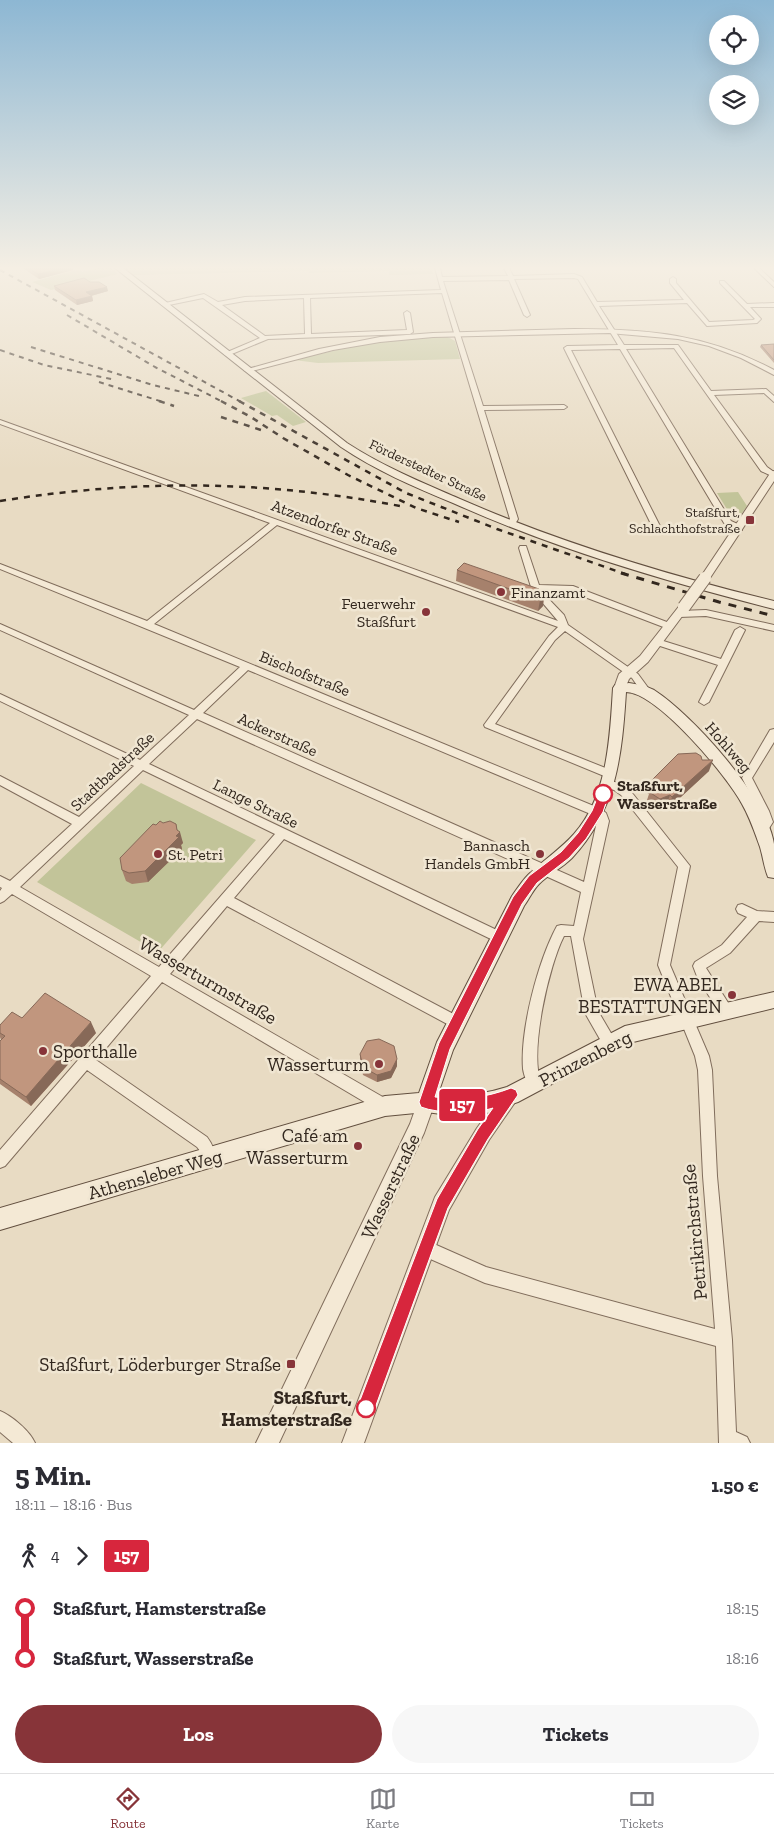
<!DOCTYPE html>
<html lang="de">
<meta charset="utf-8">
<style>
:root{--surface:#fff;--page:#f7f7f7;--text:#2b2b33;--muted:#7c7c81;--line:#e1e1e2;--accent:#873439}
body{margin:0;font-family:"Zilla Slab",serif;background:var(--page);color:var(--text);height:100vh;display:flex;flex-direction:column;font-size:19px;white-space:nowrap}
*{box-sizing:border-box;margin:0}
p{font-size:16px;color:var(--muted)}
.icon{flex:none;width:28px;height:28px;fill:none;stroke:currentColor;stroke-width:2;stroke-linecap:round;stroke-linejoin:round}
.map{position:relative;height:1443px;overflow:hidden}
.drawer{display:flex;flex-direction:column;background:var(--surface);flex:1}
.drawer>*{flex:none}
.badge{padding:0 10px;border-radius:4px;font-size:18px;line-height:32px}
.tools{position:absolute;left:709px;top:15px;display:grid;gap:10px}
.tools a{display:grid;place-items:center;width:50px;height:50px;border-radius:50%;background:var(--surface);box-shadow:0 5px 20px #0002;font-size:25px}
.map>.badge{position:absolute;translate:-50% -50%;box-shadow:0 0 0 2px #fff}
.legs{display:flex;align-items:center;gap:8px;height:55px;padding:0 15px;font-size:16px}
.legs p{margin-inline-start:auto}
.head{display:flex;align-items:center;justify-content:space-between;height:85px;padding:0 15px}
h1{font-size:28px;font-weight:700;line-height:38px}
.primary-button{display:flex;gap:10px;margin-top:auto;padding:10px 15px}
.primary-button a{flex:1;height:58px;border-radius:30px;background:var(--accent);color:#fff;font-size:20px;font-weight:700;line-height:58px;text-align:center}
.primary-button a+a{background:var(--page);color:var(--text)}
ul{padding:0 15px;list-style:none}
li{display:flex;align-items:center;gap:18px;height:50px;font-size:19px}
li i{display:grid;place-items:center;width:8px;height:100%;margin:0 6px;background:currentColor}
li i::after{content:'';width:12px;height:12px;margin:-6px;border:4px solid;border-radius:50%;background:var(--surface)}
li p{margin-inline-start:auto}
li:first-child i{background:linear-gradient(#0000 50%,currentColor 0)}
li:last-child i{background:linear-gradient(currentColor 50%,#0000 0)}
.dock{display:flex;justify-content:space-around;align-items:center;height:70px;border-top:1px solid var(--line);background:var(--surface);font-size:14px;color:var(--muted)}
.dock a{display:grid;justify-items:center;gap:2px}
.dock .current{color:var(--accent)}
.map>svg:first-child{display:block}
</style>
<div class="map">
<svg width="774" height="1443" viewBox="0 0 774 1443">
<rect width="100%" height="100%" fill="#e8dbc3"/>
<!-- green -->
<path fill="#c2c499" d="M 98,268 L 111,268 L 118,274 L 51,290 L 32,282 L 77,270 L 82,272 Z
M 125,268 L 432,268 L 433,274 L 389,275 L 389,271 L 309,273 L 308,271 L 133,275 Z
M 446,336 L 455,341 L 460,359 L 318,363 L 294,360 L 367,343 Z
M 266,391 L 306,422 L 293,426 L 277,415 L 272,416 L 241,398 Z
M 738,492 L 747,506 L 737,520 L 733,519 L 717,493 Z
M 141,783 L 256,840 L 158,952 L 37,882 Z"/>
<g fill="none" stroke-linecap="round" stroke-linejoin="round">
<defs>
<path id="minor" d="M 435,268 L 440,268 L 442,277 L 508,276 L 504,268 L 509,268 L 513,276 L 574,274 L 582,277 L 597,302 L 684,300 L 670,283 L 670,279 L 673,277 L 676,279 L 676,283 L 709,322 L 753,320 L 755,319 L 720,283 L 720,281 L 724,281 L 747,304 L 774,303 L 774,307 L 750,307 L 761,319 L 757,323 L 707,326 L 687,303 L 599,306 L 624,345 L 678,345 L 711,391 L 766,389 L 774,396 L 774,402 L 764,393 L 714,395 L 767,467 L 774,472 L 774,477 L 761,471 L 674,348 L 626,349 L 731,521 L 742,526 L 742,530 L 736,530 L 724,523 L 620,349 L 571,350 L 663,532 L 659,534 L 655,532 L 564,348 L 567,346 L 618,345 L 578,279 L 574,278 L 514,279 L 530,315 L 527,317 L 524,315 L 509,280 L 443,281 L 483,406 L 564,405 L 567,407 L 564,409 L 484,410 L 518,519 L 514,526 L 511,526 L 507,524 L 510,519 L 442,293 L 310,298 L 311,334 L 407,330 L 404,313 L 407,311 L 410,313 L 413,332 L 410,334 L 268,339 L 227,356 L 224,354 L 225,353 L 260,338 L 203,298 L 164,306 L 161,304 L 204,294 L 218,302 L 245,297 L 441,290 ZM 304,298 L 305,334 L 265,336 L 222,305 L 245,301 Z
M 754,268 L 759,268 L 774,282 L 774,287 Z
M 0,420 L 558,621 L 530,588 L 531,587 L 519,548 L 520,546 L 526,546 L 539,585 L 573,586 L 672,624 L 673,626 L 672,628 L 666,628 L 569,591 L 541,591 L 564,615 L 568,625 L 638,674 L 649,689 L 647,691 L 641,691 L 632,678 L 565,631 L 555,640 L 495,724 L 613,771 L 614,774 L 613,777 L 609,778 L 485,727 L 484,725 L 549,636 L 558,627 L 277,525 L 154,624 L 601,809 L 606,813 L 609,821 L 583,939 L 598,1011 L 615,1040 L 617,1044 L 615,1048 L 610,1050 L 605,1048 L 585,1013 L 571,936 L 564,936 C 549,965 529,1052 541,1083 L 539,1088 L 534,1090 L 529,1088 C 527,1082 524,1076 523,1069 C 520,1030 538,961 557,926 L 561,925 L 574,926 L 581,892 L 197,719 L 149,764 L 503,933 L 505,937 L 503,941 L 499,942 L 495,941 L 284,839 L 234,898 L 461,1018 L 463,1022 L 461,1026 L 456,1028 L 451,1026 L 227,906 L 170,974 L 388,1100 L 390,1105 L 388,1110 L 383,1112 L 378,1110 L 162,982 L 96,1060 L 207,1137 C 213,1145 217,1154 213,1164 L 208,1166 L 203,1164 L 200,1151 L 197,1147 L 87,1070 L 5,1166 L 0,1168 L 0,1150 L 151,976 L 12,894 L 4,901 L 0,903 L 0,891 L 2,888 L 0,887 L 0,876 L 10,881 L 72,824 L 0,785 L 0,776 L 79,817 L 134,766 L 0,701 L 0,694 L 140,760 L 189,715 L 0,630 L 0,624 L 194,710 L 240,667 L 0,569 L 0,564 L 147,621 L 270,523 L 0,424 ZM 248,670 L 593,815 L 597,818 L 597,821 L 584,882 L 203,713 ZM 143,770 L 275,834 L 159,967 L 20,887 Z
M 706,610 L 774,625 L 774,631 L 706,616 L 679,617 L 675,614 L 679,611 Z
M 740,627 L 745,630 L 709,702 L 704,705 L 699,702 L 718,665 L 654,644 L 652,642 L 657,639 L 721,659 L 735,630 Z
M 774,729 L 774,742 L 752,778 L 769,811 L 773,822 L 766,833 L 762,834 L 758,833 L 756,830 L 761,822 L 759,811 L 742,778 L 770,730 Z
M 607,780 L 622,784 L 629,789 L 690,866 L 670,965 L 709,1056 L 712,1070 L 717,1176 L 732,1340 L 736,1432 L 747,1437 L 750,1443 L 719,1443 L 716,1346 L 485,1283 L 419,1254 L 417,1248 L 419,1242 L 425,1240 L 486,1267 L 715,1329 L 703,1176 L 698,1070 L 695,1056 L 658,965 L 678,867 L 621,795 L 614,790 L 603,787 L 602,784 L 603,781 Z
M 742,904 L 757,911 L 774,912 L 774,922 L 759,921 L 730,953 L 706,968 L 734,1012 L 732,1016 L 727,1018 L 722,1016 L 698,979 L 693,966 L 695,962 L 722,945 L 747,917 L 738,913 L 736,909 L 738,905 Z
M 0,1411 C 12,1416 30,1431 35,1443 L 13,1443 L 0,1432 Z"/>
<path id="tertiary" d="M 574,329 C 649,329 707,334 774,370 L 774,375 L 741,358 L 709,346 L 678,339 L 609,333 L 433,337 L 380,342 L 333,350 L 248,372 L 244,370 L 319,349 L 380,337 L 433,333 Z
M 774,471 L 774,481 L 710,578 L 705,581 L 701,580 L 700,578 L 771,472 Z
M 684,604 L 689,607 L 648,662 L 629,679 L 624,691 L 616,691 L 614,688 L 619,674 L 640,656 L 680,605 Z
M 511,1086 L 517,1089 L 520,1095 L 489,1140 L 449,1210 L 364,1443 L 342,1443 L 435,1197 L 477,1128 L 505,1089 Z
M 426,1093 L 432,1096 L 435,1102 L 424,1133 L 279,1443 L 256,1443 L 410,1124 L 420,1096 Z"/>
<path id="secondary" d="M 115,268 L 123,268 L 347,443 C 382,466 421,482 460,499 C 561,543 667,575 774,601 L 774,609 C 664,581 556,549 453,503 C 414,487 375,470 341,447 Z
M 629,683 C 637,684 646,686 654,690 C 693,715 767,798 774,844 C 774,855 774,867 774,878 L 768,877 C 764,867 763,857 760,847 C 755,833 750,818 742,804 C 728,777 657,692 626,692 C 622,754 617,810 572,858 C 562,868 549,874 539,884 C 533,890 529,899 524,906 L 453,1050 L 438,1094 C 462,1097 485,1094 507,1087 L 625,1026 L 774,992 L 774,1008 L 629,1043 L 518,1102 L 487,1113 L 449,1115 L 426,1112 L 385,1116 L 0,1230 L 0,1208 L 385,1096 L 419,1093 L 437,1042 L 512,896 C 517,889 522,881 528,875 C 543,860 560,850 574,834 C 608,796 610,736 613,688 L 615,685 Z"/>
</defs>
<!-- minor casing -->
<use href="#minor" stroke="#806d5c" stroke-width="2"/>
<!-- tertiary casing -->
<use href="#tertiary" stroke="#806d5c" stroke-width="2"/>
<!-- secondary casing -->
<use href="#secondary" stroke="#624f3f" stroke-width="2"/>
<!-- minor -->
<use href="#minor" fill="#f4e9d5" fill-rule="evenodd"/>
<!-- tertiary -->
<use href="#tertiary" fill="#f4e9d5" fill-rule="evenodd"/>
<!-- secondary -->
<use href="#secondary" fill="#f4e9d5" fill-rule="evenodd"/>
<!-- rail-far2 -->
<path stroke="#32271e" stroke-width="2" stroke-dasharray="5 5" stroke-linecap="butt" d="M 0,270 L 241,402
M 67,315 L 155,367 L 223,402
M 31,347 L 153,385 L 203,397
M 0,350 L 44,365 L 116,380
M 99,382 L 163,402"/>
<!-- rail-far1 -->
<path stroke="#32271e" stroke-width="2.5" stroke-dasharray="6 6" stroke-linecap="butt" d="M 159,401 L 174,406
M 221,401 L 251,417 L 283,438 L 348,475 L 416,508 L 459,522
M 239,401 L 406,493 L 497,529 L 625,574
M 221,417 L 264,431
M 0,501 C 139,479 262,480 400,506"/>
<!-- rail -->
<path stroke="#32271e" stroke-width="3" stroke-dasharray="8 8" stroke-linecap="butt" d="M 621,573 L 719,602 L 774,616"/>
<defs>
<path id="tertiary-bridge" d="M 684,607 L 705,578"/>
</defs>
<!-- tertiary-bridge casing -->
<use href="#tertiary-bridge" stroke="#806d5c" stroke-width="14" stroke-linecap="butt"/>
<!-- tertiary-bridge -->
<use href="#tertiary-bridge" stroke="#f4e9d5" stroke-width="12"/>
</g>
<!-- wall -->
<path fill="#a6816c" d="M 23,268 L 72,268 L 73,270 L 39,279 Z
M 90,282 L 108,291 L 91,296 L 92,296 L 93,301 L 77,305 L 55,290 L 54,286 Z
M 774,344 L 774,363 L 760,347 L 761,345 Z
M 457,570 L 544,595 L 543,606 L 538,611 L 456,581 Z
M 702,760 L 709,771 L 669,808 L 666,806 L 656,810 L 646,803 L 649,794 L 647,793 L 650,782 Z
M 163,823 L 176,824 L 177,830 L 183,843 L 181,845 L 182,849 L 148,882 L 132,884 L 126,881 L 122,870 Z
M 22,1018 L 96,1033 L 31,1106 L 0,1084 L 0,1041 L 1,1040 L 0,1037 L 0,1025 Z
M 360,1054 L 397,1066 L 391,1078 L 377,1082 L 363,1075 L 360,1062 Z"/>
<!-- shaded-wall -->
<path fill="#876958" d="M 63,268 L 72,268 L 73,270 L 39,279 L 38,274 Z
M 107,287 L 108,291 L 87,297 L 86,292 Z
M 92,296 L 93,301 L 77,305 L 76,300 Z
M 544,595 L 543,606 L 538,611 L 540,600 Z
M 713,760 L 709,771 L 669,808 L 672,797 Z
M 670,795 L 666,806 L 656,810 L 660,799 Z
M 176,824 L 178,834 L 180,832 L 183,843 L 181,845 L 182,849 L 148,882 L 145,871 Z
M 91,1022 L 96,1033 L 31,1106 L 26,1097 Z
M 397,1059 L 397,1066 L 391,1078 L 377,1082 L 377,1075 Z"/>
<!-- building -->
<path fill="#c1967e" stroke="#876958" d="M 28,268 L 63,268 L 38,274 Z
M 84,278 L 90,282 L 99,282 L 107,287 L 86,292 L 92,296 L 76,300 L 54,286 Z
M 774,344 L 774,360 L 761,345 Z
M 464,563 L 539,589 L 544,595 L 540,600 L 457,570 Z
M 696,753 L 701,756 L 702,760 L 713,760 L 672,797 L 670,795 L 660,799 L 649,792 L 656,786 L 650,782 L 678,754 Z
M 160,821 L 163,823 L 170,821 L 176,824 L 177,830 L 180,832 L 176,836 L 179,837 L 145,871 L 129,873 L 122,870 L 120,858 L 153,824 L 156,825 Z
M 45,993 L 91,1022 L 26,1097 L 0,1079 L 0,1041 L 5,1036 L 0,1033 L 0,1025 L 12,1012 L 22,1018 Z
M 379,1039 L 394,1046 L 397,1059 L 391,1071 L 377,1075 L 363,1067 L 360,1054 L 367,1041 Z"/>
<!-- sky -->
<linearGradient id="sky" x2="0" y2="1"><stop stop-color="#8db7d3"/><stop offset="0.57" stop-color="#f5efe4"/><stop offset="1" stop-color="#f5efe4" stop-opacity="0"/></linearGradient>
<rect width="774" height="470" fill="url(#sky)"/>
<!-- line-1 -->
<path fill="#d7263d" stroke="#fff" d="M 603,790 L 609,794 L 603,812 L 586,839 L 569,858 L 537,883 L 522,904 L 450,1049 L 435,1097 C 463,1100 485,1098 511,1088 L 516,1090 L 518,1095 L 488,1139 L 448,1208 L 375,1408 L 372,1414 L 366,1416 L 360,1414 L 357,1408 L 437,1199 L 478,1129 L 493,1108 C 477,1114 438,1114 421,1107 L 419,1102 L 439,1043 L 513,897 L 529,876 L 561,852 L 578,833 L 592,811 L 600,791 Z"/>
<!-- markers -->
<g fill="#873439" stroke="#f0e6d2" stroke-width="2">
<rect x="745" y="515" width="10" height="10" rx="2.5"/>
<circle cx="501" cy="592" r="5"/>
<circle cx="426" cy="612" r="5"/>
<circle cx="158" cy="854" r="5"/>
<circle cx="540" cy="854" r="5"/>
<circle cx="732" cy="995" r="5"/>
<circle cx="43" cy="1051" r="5"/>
<circle cx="379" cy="1064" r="5"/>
<circle cx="358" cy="1146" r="5"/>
<rect x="286" y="1359" width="10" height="10" rx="2.5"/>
</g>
<g fill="#fff" stroke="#d7263d" stroke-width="2.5">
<circle cx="603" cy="794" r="9"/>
<circle cx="366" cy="1408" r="9"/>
</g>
<g text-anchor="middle" stroke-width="5" stroke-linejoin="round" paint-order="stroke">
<!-- far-street labels -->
<g font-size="14" fill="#32271e" stroke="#f0e6d2">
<text transform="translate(428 470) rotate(25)" y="5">Förderstedter Straße</text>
</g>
<!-- far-poi labels -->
<g font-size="14" fill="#32271e" stroke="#f0e6d2" text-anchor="end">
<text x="740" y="517">Staßfurt,<tspan x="740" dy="16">Schlachthofstraße</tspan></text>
</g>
<!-- street labels -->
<g font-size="16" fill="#32271e" stroke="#f0e6d2">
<text transform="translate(335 527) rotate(20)" y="6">Atzendorfer Straße</text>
<text transform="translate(305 673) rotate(22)" y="6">Bischofstraße</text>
<text transform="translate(278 734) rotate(24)" y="6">Ackerstraße</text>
<text transform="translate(729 747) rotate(49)" y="6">Hohlweg</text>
<text transform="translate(112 771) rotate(-43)" y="6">Stadtbadstraße</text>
<text transform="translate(256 803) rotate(26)" y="6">Lange Straße</text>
</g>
<!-- poi labels -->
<g font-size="16" fill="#32271e" stroke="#f0e6d2" text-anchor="start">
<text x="511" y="598">Finanzamt</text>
<text x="416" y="609" text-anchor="end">Feuerwehr<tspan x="416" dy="18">Staßfurt</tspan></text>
<text x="530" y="851" text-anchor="end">Bannasch<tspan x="530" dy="18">Handels GmbH</tspan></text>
<text x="168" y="860">St. Petri</text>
</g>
<!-- stop labels -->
<g font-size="16" font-weight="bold" fill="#32271e" stroke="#f0e6d2" text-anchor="start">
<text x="617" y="791">Staßfurt,<tspan x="617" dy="18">Wasserstraße</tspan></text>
</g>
<!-- near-street labels -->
<g font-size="19" fill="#32271e" stroke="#f0e6d2">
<text transform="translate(208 980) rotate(30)" y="7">Wasserturmstraße</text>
<text transform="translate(585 1058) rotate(-27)" y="7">Prinzenberg</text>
<text transform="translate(155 1174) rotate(-16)" y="7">Athensleber Weg</text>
<text transform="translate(390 1186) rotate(-65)" y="7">Wasserstraße</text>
<text transform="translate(694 1232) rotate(-95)" y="7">Petrikirchstraße</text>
</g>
<!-- near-poi labels -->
<g font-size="19" fill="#32271e" stroke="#f0e6d2" text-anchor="end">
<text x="722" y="991">EWA ABEL<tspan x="722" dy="22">BESTATTUNGEN</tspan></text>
<text x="53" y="1058" text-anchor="start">Sporthalle</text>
<text x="369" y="1071">Wasserturm</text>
<text x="348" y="1142">Café am<tspan x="348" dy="22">Wasserturm</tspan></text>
<text x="281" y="1371">Staßfurt, Löderburger Straße</text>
</g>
<!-- near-stop labels -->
<g font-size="19" font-weight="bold" fill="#32271e" stroke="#f0e6d2" text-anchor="end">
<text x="352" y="1404">Staßfurt,<tspan x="352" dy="22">Hamsterstraße</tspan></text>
</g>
</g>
</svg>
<div class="tools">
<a><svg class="icon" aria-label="locate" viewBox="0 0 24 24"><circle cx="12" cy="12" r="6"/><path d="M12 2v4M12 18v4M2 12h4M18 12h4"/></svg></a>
<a><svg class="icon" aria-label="layers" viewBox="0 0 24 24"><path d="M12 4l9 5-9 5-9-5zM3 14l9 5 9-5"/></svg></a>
</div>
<b class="badge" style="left:462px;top:1105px;background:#d7263d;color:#fff">157</b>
</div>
<section class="drawer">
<div class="head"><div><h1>5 Min.</h1><p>18:11 – 18:16 · Bus</p></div><b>1.50 €</b></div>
<div class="legs"><svg class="icon" aria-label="walk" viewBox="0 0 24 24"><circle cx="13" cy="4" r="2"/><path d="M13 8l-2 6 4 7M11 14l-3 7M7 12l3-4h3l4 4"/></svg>4<svg class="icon" aria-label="forward" viewBox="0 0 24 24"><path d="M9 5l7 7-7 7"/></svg><b class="badge" style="background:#d7263d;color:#fff">157</b></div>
<ul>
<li><i style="color:#d7263d"></i><b>Staßfurt, Hamsterstraße</b><p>18:15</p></li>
<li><i style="color:#d7263d"></i><b>Staßfurt, Wasserstraße</b><p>18:16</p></li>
</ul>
<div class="primary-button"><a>Los</a><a>Tickets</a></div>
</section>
<nav class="dock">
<a class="current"><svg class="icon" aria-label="directions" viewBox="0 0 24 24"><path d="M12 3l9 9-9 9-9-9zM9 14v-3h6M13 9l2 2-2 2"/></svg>Route</a>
<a><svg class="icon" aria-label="map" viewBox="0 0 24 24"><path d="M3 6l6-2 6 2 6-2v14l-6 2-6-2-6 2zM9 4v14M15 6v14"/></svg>Karte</a>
<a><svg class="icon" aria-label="tickets" viewBox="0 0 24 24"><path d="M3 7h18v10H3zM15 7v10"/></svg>Tickets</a>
</nav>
